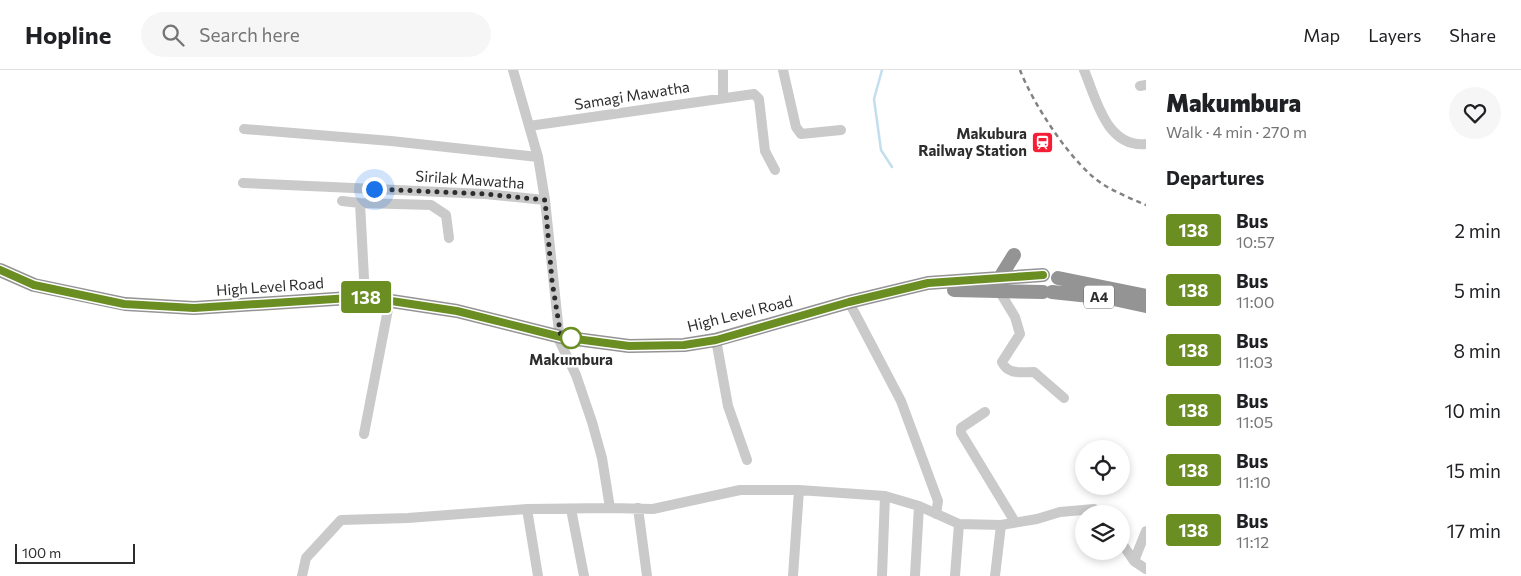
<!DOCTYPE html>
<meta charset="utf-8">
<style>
:root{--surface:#fff;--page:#f6f6f6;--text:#202124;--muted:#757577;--line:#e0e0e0}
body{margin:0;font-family:Commissioner,sans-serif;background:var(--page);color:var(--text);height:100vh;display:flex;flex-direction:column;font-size:19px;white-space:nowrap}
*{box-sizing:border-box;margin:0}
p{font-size:16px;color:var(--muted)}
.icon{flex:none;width:28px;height:28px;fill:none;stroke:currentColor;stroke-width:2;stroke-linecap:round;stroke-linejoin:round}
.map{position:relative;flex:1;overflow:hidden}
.details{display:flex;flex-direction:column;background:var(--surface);width:375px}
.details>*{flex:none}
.badge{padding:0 10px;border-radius:4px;font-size:18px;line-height:32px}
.tools{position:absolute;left:1075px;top:370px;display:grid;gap:10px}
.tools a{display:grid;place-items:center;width:55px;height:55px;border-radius:50%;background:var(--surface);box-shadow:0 2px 8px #0003;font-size:25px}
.scale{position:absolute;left:15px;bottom:12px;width:120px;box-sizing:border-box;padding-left:5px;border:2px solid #2d2d2d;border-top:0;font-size:14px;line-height:18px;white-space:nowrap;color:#2d2d2d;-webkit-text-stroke:4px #fff;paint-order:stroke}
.you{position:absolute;width:25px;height:25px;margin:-12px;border:4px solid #fff;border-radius:50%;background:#1a73e8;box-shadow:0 0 0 8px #1a73e833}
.map>.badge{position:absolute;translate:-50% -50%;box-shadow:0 0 0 2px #fff}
h2{padding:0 20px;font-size:19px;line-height:45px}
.round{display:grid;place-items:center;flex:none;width:52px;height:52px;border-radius:26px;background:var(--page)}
.overview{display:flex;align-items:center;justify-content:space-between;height:85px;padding:0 20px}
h1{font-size:24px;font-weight:800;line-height:38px}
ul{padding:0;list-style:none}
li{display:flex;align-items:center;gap:15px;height:60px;padding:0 20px}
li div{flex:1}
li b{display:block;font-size:19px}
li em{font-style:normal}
li .badge{min-width:55px;font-weight:700;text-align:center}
header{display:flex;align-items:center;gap:30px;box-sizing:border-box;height:70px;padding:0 25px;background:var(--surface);border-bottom:1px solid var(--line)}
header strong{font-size:24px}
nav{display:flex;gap:28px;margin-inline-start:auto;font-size:18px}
.search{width:350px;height:45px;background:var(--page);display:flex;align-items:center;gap:12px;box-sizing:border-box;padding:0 18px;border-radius:28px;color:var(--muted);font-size:19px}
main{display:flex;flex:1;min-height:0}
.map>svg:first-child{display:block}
</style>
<header>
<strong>Hopline</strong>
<div class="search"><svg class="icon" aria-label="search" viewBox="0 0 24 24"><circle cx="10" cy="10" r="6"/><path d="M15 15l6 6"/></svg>Search here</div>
<nav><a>Map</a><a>Layers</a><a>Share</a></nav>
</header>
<main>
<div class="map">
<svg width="1146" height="506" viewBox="0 0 1146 506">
<rect width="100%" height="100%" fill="#fff"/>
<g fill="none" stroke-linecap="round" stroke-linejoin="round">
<!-- stream -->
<path stroke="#c3dfee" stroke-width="2.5" d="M 882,0 L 874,29 L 881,80 L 892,97"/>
<!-- minor -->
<path stroke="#cacaca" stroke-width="10" d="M 513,0 L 538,87 L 545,130 L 560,272 L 576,305 L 592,352 L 602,388 L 610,438 L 653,439 L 740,420 L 799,420 L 885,426 L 919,436 L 959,454 L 1001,455 L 1037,449 L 1060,442 L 1094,439 L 1101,444
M 783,0 L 796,57 L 801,64 L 841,60
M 1084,0 C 1096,28 1106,78 1146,74
M 1140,16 L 1146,15
M 723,27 L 723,0
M 529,56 L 754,24 L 759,29 L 765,81 L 775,100
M 244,59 L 391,71 L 538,87
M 243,113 L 485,124 L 545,130
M 342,131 L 360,133
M 998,219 L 1015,247 L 1020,264 L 1002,292 C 1008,305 1021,302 1034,302 L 1064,328
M 365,227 L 360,133 L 431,135 L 446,145 L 449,168
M 849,232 L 901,331 L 938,431 L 936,444
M 717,275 L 728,336 L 747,390
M 985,342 L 961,358 L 961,363 L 1015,452
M 364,364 L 389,234
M 638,438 L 647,506
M 571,439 L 584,506
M 1121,472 L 1134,491 L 1146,499
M 1134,491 L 1146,461
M 302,506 L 306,488 L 341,450 L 408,448 L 527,439
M 538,506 L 527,439 L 610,438
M 793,506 L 799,420
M 882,506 L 885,426
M 915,506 L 919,436
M 955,506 L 959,454
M 995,506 L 1001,455"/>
<!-- highway -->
<path stroke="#949494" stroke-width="14" d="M 0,200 L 34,215 L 125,234 L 194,238 L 365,227 L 457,241 L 561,267 L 629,276 L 684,275 L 715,270 L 849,232 L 928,213 L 1043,205
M 1001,206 L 1014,185
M 1058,208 L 1146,226
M 954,220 L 1043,222
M 1052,222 L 1109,228 L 1146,236"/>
<!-- rail -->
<path stroke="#828282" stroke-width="2.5" stroke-dasharray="5 4" stroke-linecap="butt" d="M 1020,0 C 1033,34 1073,96 1104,115 C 1117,123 1132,129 1146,135"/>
</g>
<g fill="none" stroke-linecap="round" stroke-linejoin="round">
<defs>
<path id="line" d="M 0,200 L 34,215 L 124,234 L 194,238 L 365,227 L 457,241 L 561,267 L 629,276 L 684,275 L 716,270 L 849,232 L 928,213 L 1043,205"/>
</defs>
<!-- line casing -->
<use href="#line" stroke="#fff" stroke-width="11"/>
<!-- line -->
<use href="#line" stroke="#6b8e23" stroke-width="8"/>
<!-- walk -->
<path stroke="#2d2d2d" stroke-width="5" stroke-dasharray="0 9" d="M 374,119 L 486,124 L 545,130 L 552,211 L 561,267 L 571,268"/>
</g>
<!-- icons -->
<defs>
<symbol id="station-square" viewBox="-11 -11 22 22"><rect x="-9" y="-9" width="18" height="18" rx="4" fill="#f61e34" stroke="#fff"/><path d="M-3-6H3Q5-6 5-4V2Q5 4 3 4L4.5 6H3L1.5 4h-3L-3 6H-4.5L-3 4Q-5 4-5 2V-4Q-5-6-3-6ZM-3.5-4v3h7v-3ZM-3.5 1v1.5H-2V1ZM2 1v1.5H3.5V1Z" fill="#fff"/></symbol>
</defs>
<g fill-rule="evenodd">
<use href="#station-square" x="1030" y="60" width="25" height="25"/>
</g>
<!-- markers -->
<circle fill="#fff" stroke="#6b8e23" stroke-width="2.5" cx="571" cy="268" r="10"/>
<g text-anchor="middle" stroke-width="5" stroke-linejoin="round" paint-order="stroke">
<!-- shield labels -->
<rect fill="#fff" stroke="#6c6c6c" stroke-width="1" x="1084" y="215.5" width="30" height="23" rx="4"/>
<g font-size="14" font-weight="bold" fill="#2d2d2d">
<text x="1099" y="232">A4</text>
</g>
<!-- street labels -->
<g font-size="15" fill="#2d2d2d" stroke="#fff">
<text transform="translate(632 26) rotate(-9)" y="5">Samagi Mawatha</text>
<text transform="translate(470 110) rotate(4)" y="5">Sirilak Mawatha</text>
<text transform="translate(270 217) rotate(-4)" y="5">High Level Road</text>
<text transform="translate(740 244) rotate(-14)" y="5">High Level Road</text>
</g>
<!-- poi labels -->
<g font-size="15" font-weight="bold" fill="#2d2d2d" stroke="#fff" text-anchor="end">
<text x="1027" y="69">Makubura<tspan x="1027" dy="17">Railway Station</tspan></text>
</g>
<!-- stop labels -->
<g font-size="15" font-weight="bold" fill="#2d2d2d" stroke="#fff">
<text x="571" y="295">Makumbura</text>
</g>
</g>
</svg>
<div class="tools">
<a><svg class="icon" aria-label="locate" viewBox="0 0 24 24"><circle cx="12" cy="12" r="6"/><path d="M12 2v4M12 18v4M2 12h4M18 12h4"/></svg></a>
<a><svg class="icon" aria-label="layers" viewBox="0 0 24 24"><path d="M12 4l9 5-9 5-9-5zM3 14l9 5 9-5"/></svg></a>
</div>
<div class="scale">100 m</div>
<div class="you" style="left:374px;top:119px"></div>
<b class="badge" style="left:366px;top:227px;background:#6b8e23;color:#fff">138</b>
</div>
<section class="details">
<div class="overview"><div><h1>Makumbura</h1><p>Walk · 4 min · 270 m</p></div><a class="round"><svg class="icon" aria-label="heart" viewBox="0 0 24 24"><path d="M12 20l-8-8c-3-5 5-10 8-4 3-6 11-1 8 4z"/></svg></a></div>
<h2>Departures</h2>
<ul>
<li><span class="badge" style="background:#6b8e23;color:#fff">138</span><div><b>Bus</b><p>10:57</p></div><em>2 min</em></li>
<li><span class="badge" style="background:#6b8e23;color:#fff">138</span><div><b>Bus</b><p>11:00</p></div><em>5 min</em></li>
<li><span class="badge" style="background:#6b8e23;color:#fff">138</span><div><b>Bus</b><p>11:03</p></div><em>8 min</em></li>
<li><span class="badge" style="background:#6b8e23;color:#fff">138</span><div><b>Bus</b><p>11:05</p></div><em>10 min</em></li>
<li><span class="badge" style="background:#6b8e23;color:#fff">138</span><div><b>Bus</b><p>11:10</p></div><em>15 min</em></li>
<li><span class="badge" style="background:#6b8e23;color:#fff">138</span><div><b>Bus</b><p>11:12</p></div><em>17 min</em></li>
</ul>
</section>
</main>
